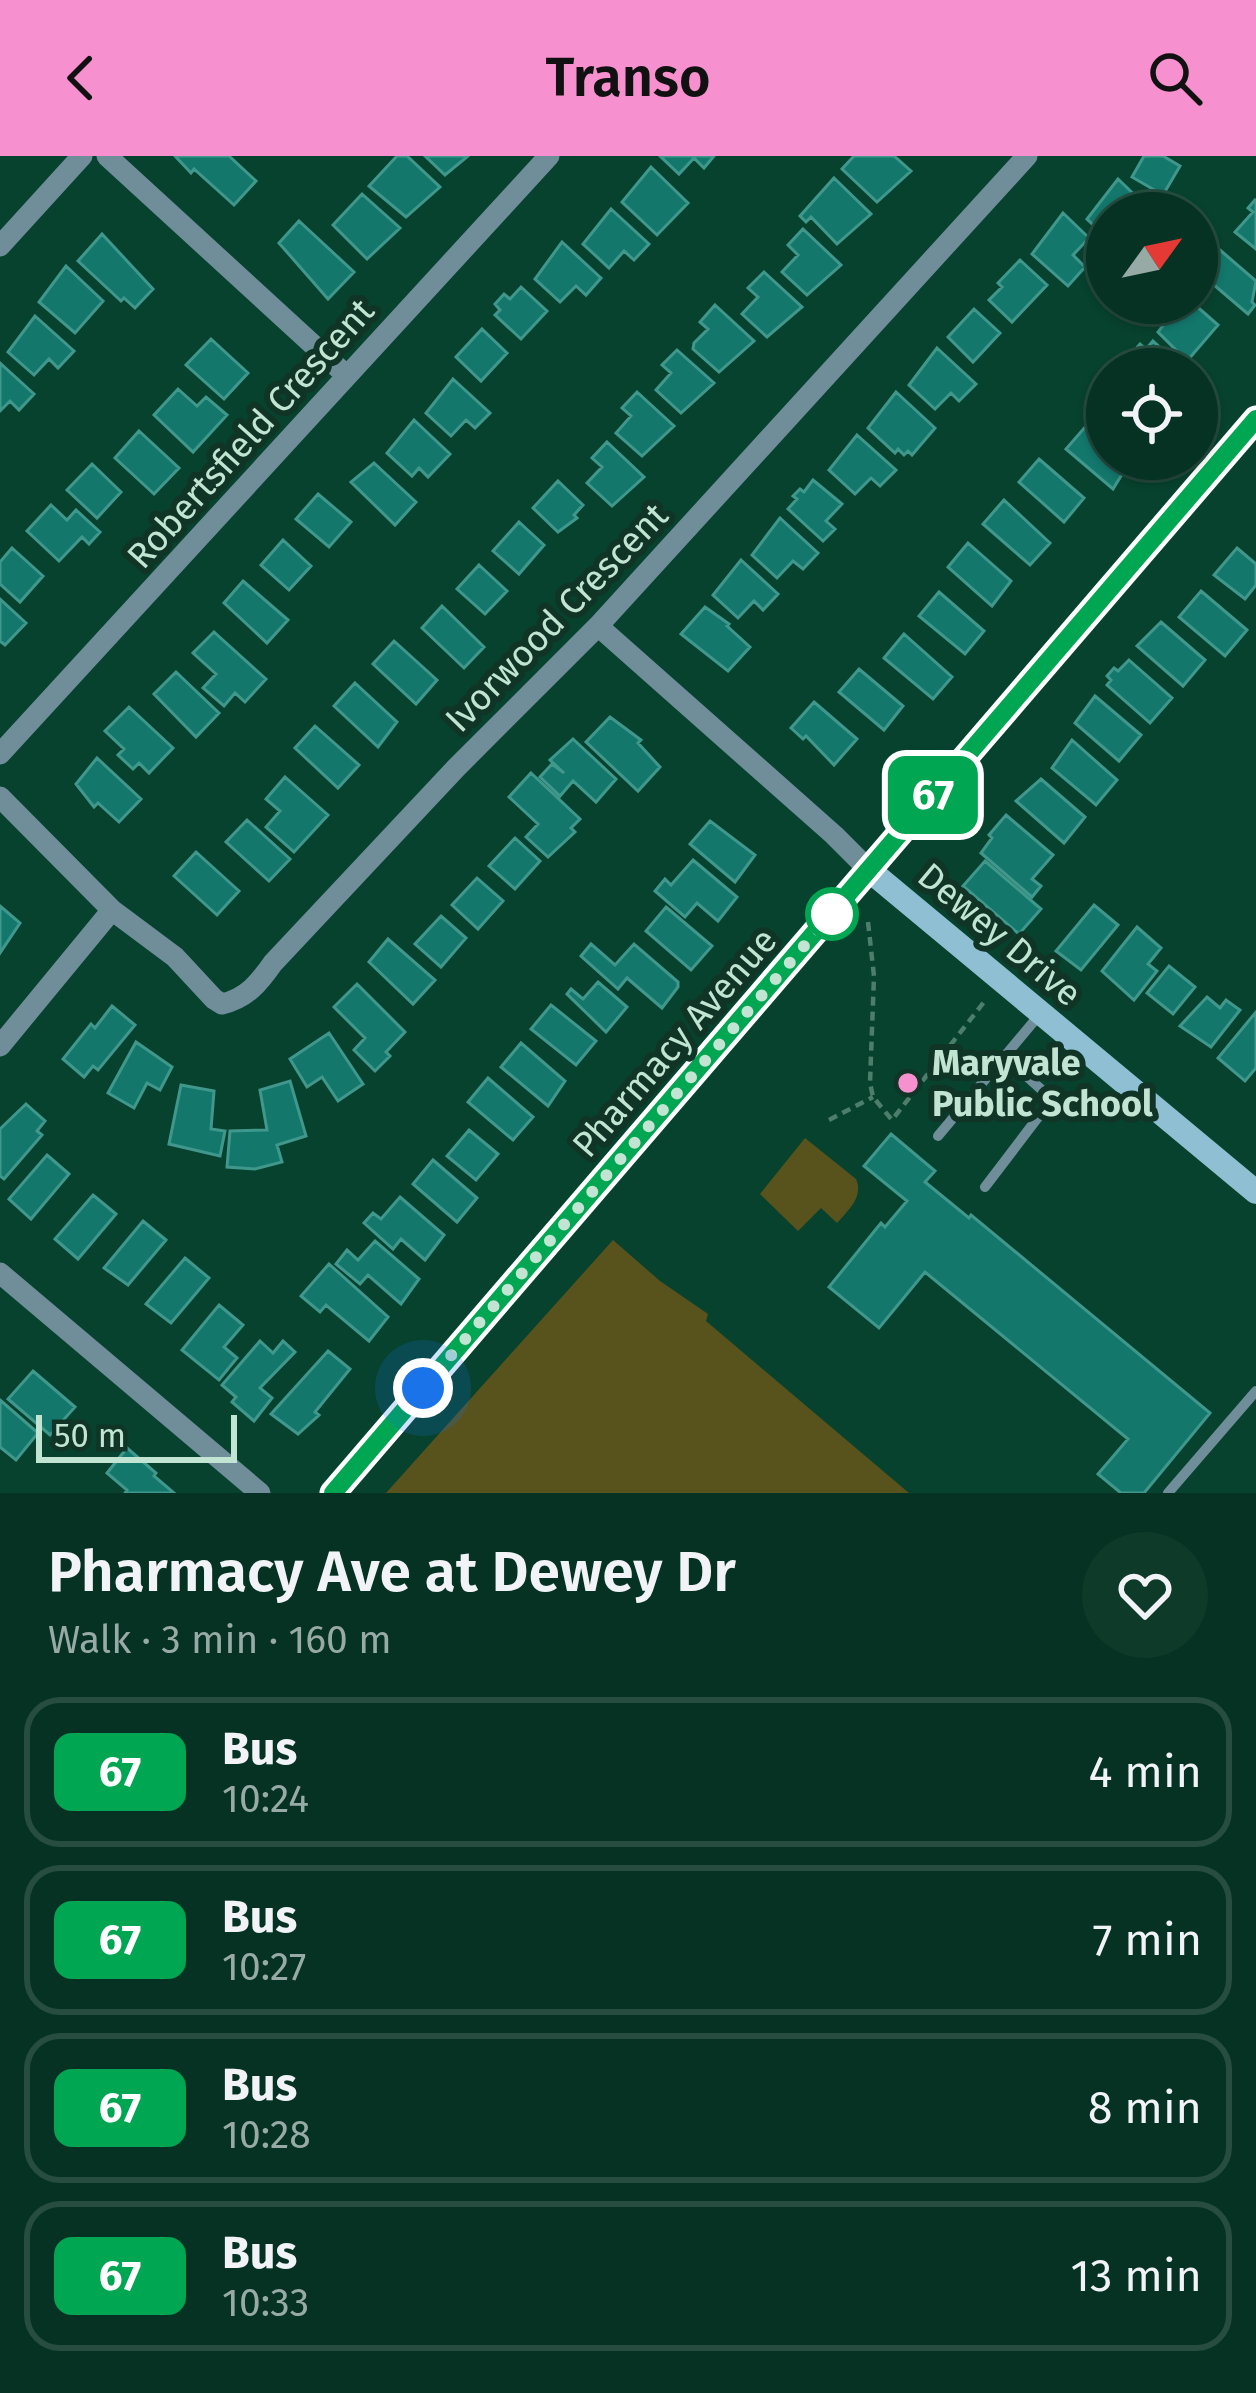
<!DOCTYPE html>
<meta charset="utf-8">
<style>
:root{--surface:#053222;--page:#0e3a2a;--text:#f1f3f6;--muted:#97aaa5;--line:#264d40;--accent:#f790ce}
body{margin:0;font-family:"Fira Sans",sans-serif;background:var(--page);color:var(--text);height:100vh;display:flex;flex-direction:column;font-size:45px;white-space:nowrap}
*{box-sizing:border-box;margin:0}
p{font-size:39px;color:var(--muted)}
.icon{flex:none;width:66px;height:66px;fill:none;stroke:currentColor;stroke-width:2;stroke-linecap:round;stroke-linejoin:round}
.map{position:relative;height:1337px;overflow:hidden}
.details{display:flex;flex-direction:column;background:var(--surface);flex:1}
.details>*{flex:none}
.badge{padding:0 24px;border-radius:18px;font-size:42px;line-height:78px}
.needle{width:78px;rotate:57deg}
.buttons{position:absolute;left:1086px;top:36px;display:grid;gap:24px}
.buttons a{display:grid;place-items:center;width:132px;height:132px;border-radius:50%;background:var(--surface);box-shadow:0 3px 9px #0004,0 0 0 3px var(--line);font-size:60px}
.scale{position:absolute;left:36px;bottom:30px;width:201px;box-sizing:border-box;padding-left:12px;border:6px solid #c2e4d3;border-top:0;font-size:33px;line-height:42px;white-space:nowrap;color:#c2e4d3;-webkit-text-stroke:9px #103526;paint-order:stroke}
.you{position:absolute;width:60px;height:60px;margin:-30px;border:9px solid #fff;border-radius:50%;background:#1a73e8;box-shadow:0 0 0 18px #1a73e833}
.map>.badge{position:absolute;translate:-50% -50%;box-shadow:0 0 0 6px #fff}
.round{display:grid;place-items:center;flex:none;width:126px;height:126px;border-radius:63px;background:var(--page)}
.headline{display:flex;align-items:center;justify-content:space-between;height:204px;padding:0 48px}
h1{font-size:57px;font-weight:600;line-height:90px}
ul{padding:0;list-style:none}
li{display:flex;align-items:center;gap:36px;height:150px;margin:0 24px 18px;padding:0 24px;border:6px solid var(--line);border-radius:36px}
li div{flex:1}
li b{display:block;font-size:45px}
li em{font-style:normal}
li .badge{min-width:132px;font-weight:700;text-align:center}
header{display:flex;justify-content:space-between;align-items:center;height:156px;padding:0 48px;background:var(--accent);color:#111;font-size:54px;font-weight:600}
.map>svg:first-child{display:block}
</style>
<header><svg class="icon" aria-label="back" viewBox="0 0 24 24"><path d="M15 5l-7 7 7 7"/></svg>Transo<svg class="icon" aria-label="search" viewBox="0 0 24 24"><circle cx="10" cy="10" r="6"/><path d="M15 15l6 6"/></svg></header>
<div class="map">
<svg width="1256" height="1337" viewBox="0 0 1256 1337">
<rect width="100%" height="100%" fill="#07422e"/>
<!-- green -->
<path fill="#58531c" d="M 805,982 L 856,1023 C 864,1041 848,1054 837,1067 L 821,1052 L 798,1075 L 760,1038 Z
M 613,1084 L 660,1125 L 708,1158 L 706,1165 L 909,1337 L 386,1337 Z"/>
<!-- building -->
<path fill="#13776c" stroke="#40978b" stroke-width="3" d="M 175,0 L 229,0 L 256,25 L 234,49 L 194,13 L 191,17 Z
M 397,0 L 407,0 L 440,31 L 406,61 L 369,30 Z
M 425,0 L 468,0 L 445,19 Z
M 660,0 L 714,0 L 704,12 L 694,2 L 679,18 Z
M 854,0 L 894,0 L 911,15 L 877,46 L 842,13 Z
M 1144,0 L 1163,0 L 1180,10 L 1163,39 L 1132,21 Z
M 651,11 L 688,47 L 657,79 L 622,46 Z
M 834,22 L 871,58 L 837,88 L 811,61 L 806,66 L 800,60 Z
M 1118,23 L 1145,49 L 1138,57 L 1107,57 L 1107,82 L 1087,63 Z
M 362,38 L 400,72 L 367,103 L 333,69 Z
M 1255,44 L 1256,45 L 1256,93 L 1235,76 L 1253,56 L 1248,52 Z
M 611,53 L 649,88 L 634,104 L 624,95 L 609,112 L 583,88 Z
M 1063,57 L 1089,82 L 1073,99 L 1085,111 L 1068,130 L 1032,98 Z
M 299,65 L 354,116 L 328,143 L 279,87 Z
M 803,73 L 841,109 L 807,139 L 782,116 L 798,99 L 788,89 Z
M 102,78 L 153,133 L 135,152 L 124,142 L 121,145 L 78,105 Z
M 562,86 L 601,122 L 586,139 L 576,130 L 560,146 L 535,123 Z
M 1220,94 L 1256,125 L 1252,146 L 1255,149 L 1248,158 L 1200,117 Z
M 1020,104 L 1047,129 L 1012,166 L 989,144 L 1002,131 L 998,127 Z
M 66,110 L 103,145 L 75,177 L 39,146 Z
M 764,116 L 802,151 L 767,181 L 742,158 L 758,141 L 748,132 Z
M 521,131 L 547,155 L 521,183 L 495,159 L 500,154 L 495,148 L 504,138 L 510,143 Z
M 1186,147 L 1193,147 L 1218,169 L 1187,205 L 1158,176 L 1179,148 L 1183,151 Z
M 715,149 L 754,185 L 719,216 L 693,193 L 694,187 L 708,173 L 700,166 Z
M 974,153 L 1000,177 L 973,206 L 948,181 Z
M 35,160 L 74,195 L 58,212 L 49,203 L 34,219 L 8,196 Z
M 482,173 L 507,197 L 481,225 L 456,201 Z
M 211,183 L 248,217 L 224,243 L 186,209 Z
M 1153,185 L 1182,211 L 1180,213 L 1131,211 L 1135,206 L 1129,201 L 1140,188 L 1146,193 Z
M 937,192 L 976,228 L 959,245 L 951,237 L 935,253 L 909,229 Z
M 677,194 L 714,227 L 681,257 L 656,234 L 671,217 L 662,209 Z
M 0,207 L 34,238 L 19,254 L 10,245 L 0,255 Z
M 453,223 L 490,257 L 475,272 L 466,264 L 451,280 L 426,257 Z
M 178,233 L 197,250 L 206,241 L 227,259 L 193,296 L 154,259 Z
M 637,236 L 674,270 L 642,300 L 616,277 L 631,260 L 622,252 Z
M 896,236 L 935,272 L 912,299 L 908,295 L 904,299 L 898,293 L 895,297 L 868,272 Z
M 414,264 L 450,298 L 428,321 L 419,312 L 412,320 L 387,297 Z
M 1086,270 L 1107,288 L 1107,303 L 1124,303 L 1129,307 L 1113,333 L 1066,293 Z
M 139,275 L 179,312 L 154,338 L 115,302 Z
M 857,279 L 896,314 L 880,330 L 871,322 L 855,338 L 829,314 Z
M 607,286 L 644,321 L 612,350 L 587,327 L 602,311 L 592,302 Z
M 1039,303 L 1084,342 L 1064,366 L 1019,326 Z
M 374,307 L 416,346 L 395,369 L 351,326 Z
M 92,308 L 121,336 L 97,362 L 67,334 Z
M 813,324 L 842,348 L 826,365 L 835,373 L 823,385 L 788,353 L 797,343 L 793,340 L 800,333 L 804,336 Z
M 558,325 L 583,349 L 574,359 L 577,362 L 558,376 L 533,352 Z
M 318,338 L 351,366 L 329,391 L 296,363 Z
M 1004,344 L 1050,387 L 1030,409 L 983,368 Z
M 51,349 L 67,364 L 76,354 L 100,376 L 89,388 L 82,381 L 59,405 L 27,375 Z
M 780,362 L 818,397 L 803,413 L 793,405 L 777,422 L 752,399 Z
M 519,366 L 544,389 L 519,418 L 493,395 Z
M 283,384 L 311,410 L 289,434 L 261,409 Z
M 968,387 L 1011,425 L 992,450 L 948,411 Z
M 12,392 L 43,420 L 20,446 L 0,428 L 0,406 Z
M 1237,392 L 1256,408 L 1256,429 L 1245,443 L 1214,419 Z
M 741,404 L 778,438 L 763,454 L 754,445 L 738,462 L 713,439 Z
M 479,409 L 507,435 L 485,458 L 457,433 Z
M 243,425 L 288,464 L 267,487 L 224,447 Z
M 1201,435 L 1247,474 L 1225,500 L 1179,461 Z
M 939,436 L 984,475 L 965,498 L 919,460 Z
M 0,443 L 26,467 L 5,489 L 0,485 Z
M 442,450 L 484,491 L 464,512 L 422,472 Z
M 705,451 L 729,468 L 727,470 L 750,491 L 728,515 L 681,478 Z
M 1161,466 L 1205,504 L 1183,530 L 1137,490 Z
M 214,476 L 266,523 L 245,546 L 235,537 L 224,550 L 203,532 L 216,518 L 193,497 Z
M 904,478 L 952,521 L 933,543 L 884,502 Z
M 394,485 L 437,524 L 416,548 L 373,508 Z
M 1129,504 L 1172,542 L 1150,567 L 1107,529 L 1111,524 L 1107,520 L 1114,512 L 1118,515 Z
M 859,513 L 903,550 L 884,574 L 839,536 Z
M 176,516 L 219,557 L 196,581 L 154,538 Z
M 355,527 L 397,566 L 378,591 L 334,550 Z
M 1095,540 L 1141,579 L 1119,605 L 1075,567 Z
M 814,546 L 857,583 L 834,609 L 806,580 L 803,583 L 791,572 Z
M 129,551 L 173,592 L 149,617 L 139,607 L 133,613 L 118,599 L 124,593 L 105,575 Z
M 610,561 L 641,584 L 638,587 L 660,611 L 638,635 L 586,586 Z
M 315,570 L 359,609 L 338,632 L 295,592 Z
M 573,583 L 616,623 L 596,646 L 573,625 L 560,640 L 540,621 L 552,608 L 564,617 L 550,604 Z
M 1072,584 L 1117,624 L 1096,649 L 1052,612 Z
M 97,602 L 141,643 L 119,666 L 98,647 L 94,651 L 76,628 Z
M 531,617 L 580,663 L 571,672 L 575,676 L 548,701 L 526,681 L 538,668 L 509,641 Z
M 285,621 L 328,659 L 294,696 L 266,671 L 280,655 L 266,643 Z
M 1041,623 L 1085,661 L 1064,687 L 1016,645 Z
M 1006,659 L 1053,699 L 1032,723 L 1041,730 L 1032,741 L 981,697 L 992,682 L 989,679 Z
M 247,664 L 290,703 L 269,725 L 226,686 Z
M 710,665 L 755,699 L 735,726 L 690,688 Z
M 515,682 L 540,705 L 515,733 L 489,710 Z
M 196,696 L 239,735 L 217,759 L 174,720 Z
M 693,704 L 737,741 L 718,765 L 697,747 L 685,761 L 655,735 L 665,723 L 671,729 Z
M 985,705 L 1041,753 L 1019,778 L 963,730 Z
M 477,722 L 503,745 L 478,773 L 452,749 Z
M 1094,749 L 1118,769 L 1081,814 L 1056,795 Z
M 0,750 L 20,767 L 0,797 Z
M 666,751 L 712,790 L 691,814 L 646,775 Z
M 441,760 L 466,782 L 441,811 L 415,788 Z
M 1137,771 L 1161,792 L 1148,808 L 1157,815 L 1134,844 L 1102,815 Z
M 388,783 L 435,824 L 413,848 L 369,806 Z
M 591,788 L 615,809 L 634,788 L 678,826 L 678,831 L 662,852 L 627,822 L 618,833 L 581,800 Z
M 1169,810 L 1195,831 L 1173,858 L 1147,837 Z
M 598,826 L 627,851 L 606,876 L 567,838 L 571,833 L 583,843 Z
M 357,828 L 405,876 L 386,896 L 390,900 L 375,915 L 354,894 L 365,882 L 334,851 Z
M 1207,841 L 1220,852 L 1226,844 L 1240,854 L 1211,891 L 1180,870 Z
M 551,849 L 596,885 L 576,909 L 531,873 Z
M 112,850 L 135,869 L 98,914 L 93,910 L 84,921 L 63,903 L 91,868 L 95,872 Z
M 1256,856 L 1256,912 L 1245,925 L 1218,902 Z
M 329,877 L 363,928 L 338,945 L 322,921 L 307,931 L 290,903 Z
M 136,886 L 172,911 L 160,934 L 147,927 L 134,952 L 108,937 Z
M 521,887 L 565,925 L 548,950 L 501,911 Z
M 488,922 L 533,961 L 513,984 L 468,946 Z
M 290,925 L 306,980 L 277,989 L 282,1006 L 255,1013 L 227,1011 L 230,975 L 267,974 L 260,934 Z
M 181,929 L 214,935 L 211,973 L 225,975 L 220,1000 L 169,988 Z
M 26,948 L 45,965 L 37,975 L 42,979 L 4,1023 L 0,1020 L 0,973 Z
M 469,974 L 498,998 L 476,1024 L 447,1000 Z
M 891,978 L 935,1015 L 925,1026 L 969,1062 L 971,1059 L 1210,1257 L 1144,1337 L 1121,1337 L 1098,1318 L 1128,1283 L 925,1116 L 879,1172 L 829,1131 L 881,1067 L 885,1071 L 907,1045 L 864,1010 Z
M 47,999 L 69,1018 L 31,1063 L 9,1043 Z
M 433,1004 L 477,1042 L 457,1066 L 413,1028 Z
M 93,1039 L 116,1058 L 78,1103 L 55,1083 Z
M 400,1041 L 444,1079 L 425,1104 L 401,1083 L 393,1093 L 364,1067 L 373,1057 L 381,1063 Z
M 143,1065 L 166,1084 L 128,1129 L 104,1112 Z
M 375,1085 L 419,1123 L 401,1148 L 368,1119 L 360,1128 L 336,1108 L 347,1094 L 358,1104 Z
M 185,1102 L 209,1122 L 171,1167 L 146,1148 Z
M 329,1108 L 388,1161 L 369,1185 L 326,1149 L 320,1156 L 301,1140 Z
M 219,1149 L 243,1169 L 224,1191 L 237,1202 L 219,1224 L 182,1194 Z
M 260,1185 L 273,1197 L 283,1185 L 295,1196 L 260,1232 L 272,1242 L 254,1265 L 232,1246 L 236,1241 L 222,1229 Z
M 328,1195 L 350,1213 L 315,1256 L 319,1259 L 298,1278 L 271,1258 Z
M 33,1215 L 75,1251 L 50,1279 L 8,1243 Z
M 0,1244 L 38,1277 L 16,1304 L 0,1291 Z
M 127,1292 L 156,1317 L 154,1320 L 174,1337 L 125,1337 L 127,1334 L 107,1317 Z"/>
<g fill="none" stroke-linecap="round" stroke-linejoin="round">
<!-- path -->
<path stroke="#4c7e6b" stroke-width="4.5" stroke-dasharray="9 6" stroke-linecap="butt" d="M 868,766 L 874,820 L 870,927 L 873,941 L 892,964 L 984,846
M 829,964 L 873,941"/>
<!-- lane -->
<path stroke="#708e9a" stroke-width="10" d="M 938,980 L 1040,858
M 985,1031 L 1052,943 L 1005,901
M 1168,1337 L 1256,1235"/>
<!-- street -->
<path stroke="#708e9a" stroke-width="21" d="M 107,0 L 346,219
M 0,90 L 82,0
M 598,470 L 834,679 L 869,714
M 0,598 L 549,0
M 0,641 L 112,754 L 175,801 L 214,843 L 222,848 C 247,842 259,827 273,807 L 456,612 L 598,470 L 1027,0
M 0,890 L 112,754
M 0,1117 L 260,1337"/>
<!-- secondary -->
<path stroke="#8ebfd2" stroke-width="24" d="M 869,714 L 1256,1036
M 333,1337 L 1256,263"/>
</g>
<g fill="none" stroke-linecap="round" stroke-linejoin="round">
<defs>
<path id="line" d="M 333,1337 L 1256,263"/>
</defs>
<!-- line casing -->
<use href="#line" stroke="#fff" stroke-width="27"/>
<!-- line -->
<use href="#line" stroke="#00a651" stroke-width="18"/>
<!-- walk -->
<path stroke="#c2e4d3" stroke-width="12" stroke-dasharray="0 21.6" d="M 423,1232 L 843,745 L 832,758"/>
</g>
<!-- markers -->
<circle fill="#fff" stroke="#00a651" stroke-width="6" cx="832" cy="758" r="24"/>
<circle fill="#f790ce" stroke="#103526" stroke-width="4.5" cx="908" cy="927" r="12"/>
<g text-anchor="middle" stroke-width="12" stroke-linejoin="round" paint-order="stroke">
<!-- street labels -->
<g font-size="36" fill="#c2e4d3" stroke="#103526">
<text transform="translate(250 277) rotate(-48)" y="13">Robertsfield Crescent</text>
<text transform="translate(556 461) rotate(-46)" y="13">Ivorwood Crescent</text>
<text transform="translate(1000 778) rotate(40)" y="13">Dewey Drive</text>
<text transform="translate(674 886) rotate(-49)" y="13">Pharmacy Avenue</text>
</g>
<!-- poi labels -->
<g font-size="36" font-weight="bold" fill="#c2e4d3" stroke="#103526" text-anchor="start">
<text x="932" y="919">Maryvale<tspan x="932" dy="41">Public School</tspan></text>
</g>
</g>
</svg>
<div class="buttons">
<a><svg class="needle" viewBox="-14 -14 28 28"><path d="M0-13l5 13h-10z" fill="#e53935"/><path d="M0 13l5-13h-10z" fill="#97aaa5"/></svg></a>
<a><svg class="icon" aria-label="locate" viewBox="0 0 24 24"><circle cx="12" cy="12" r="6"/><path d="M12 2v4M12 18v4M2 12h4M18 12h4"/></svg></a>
</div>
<div class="scale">50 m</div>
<div class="you" style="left:423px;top:1232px"></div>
<b class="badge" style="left:933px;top:639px;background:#00a651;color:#fff">67</b>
</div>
<section class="details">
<div class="headline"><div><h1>Pharmacy Ave at Dewey Dr</h1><p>Walk · 3 min · 160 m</p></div><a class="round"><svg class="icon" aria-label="heart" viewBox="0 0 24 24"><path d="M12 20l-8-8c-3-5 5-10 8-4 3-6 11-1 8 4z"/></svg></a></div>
<ul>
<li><span class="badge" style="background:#00a651;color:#fff">67</span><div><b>Bus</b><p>10:24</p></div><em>4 min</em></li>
<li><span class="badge" style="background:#00a651;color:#fff">67</span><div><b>Bus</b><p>10:27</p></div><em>7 min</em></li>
<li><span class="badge" style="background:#00a651;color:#fff">67</span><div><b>Bus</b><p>10:28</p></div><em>8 min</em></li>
<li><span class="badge" style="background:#00a651;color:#fff">67</span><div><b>Bus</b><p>10:33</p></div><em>13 min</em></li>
</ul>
</section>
